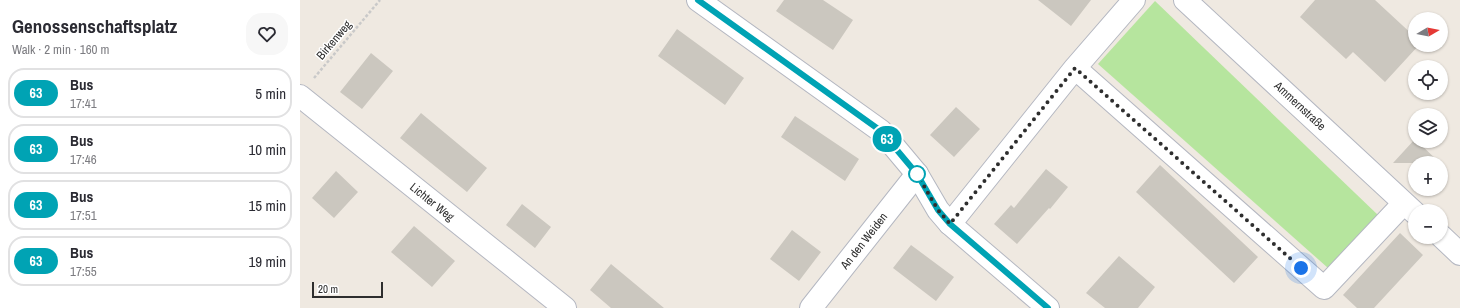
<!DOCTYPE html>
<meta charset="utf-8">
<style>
:root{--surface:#fff;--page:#f7f7f7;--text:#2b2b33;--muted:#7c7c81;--line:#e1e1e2}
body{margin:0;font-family:"Archivo Narrow",sans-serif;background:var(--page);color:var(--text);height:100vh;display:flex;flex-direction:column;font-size:15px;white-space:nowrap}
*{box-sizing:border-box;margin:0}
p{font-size:13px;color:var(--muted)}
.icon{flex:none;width:22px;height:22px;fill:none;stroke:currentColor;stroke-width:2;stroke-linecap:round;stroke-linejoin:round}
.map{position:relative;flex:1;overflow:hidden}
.panel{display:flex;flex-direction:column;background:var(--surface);width:300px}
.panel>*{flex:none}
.badge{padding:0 8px;border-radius:13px;font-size:14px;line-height:26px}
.needle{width:26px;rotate:80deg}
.controls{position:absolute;left:1108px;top:12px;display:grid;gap:8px}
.controls a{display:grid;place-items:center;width:40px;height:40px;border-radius:50%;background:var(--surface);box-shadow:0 1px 3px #0004;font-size:20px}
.scale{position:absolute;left:12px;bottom:10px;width:71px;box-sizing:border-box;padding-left:4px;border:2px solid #2e2e2e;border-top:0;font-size:11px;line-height:14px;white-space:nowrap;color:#2e2e2e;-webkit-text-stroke:3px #fff;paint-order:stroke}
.you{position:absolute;width:20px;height:20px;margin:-10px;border:3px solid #fff;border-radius:50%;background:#1a73e8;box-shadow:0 0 0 6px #1a73e833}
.map>.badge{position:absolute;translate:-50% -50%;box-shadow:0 0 0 2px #fff}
.round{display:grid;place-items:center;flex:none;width:42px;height:42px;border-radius:16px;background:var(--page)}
.summary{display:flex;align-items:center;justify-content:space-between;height:68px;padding:0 12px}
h1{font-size:19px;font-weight:800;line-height:30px}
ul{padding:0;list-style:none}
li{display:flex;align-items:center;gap:12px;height:50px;margin:0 8px 6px;padding:0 4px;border:2px solid var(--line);border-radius:16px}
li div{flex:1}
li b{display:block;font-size:15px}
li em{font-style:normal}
li .badge{min-width:44px;font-weight:700;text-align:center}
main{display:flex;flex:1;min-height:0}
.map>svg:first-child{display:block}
</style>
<main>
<section class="panel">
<div class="summary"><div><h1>Genossenschaftsplatz</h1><p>Walk · 2 min · 160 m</p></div><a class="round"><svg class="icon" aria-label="heart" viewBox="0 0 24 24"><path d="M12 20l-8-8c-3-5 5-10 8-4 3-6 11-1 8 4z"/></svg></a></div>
<ul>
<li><span class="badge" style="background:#00a3b4;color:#fff">63</span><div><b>Bus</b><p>17:41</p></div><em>5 min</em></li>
<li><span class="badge" style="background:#00a3b4;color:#fff">63</span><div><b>Bus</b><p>17:46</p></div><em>10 min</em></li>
<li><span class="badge" style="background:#00a3b4;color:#fff">63</span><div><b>Bus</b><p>17:51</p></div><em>15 min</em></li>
<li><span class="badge" style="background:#00a3b4;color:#fff">63</span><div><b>Bus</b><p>17:55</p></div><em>19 min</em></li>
</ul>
</section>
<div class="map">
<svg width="1160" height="308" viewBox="0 0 1160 308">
<rect width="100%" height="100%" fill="#efe9e1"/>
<!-- green -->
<path fill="#b6e59e" d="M 855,1 L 1079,216 L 1028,268 L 798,64 Z"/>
<!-- building -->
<path fill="#cbc7bf" d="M 484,0 L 523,0 L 553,20 L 533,50 L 476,11 Z
M 738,0 L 791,0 L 771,26 Z
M 1015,0 L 1075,0 L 1115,37 L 1115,45 L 1119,45 L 1085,82 L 1053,52 L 1046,59 L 1000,17 Z
M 377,29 L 444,78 L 425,105 L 358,56 Z
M 71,53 L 93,71 L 62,109 L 40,92 Z
M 656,107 L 680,129 L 654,157 L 630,135 Z
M 121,113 L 187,168 L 167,192 L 100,138 Z
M 495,116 L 559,159 L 545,181 L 481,137 Z
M 1115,139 L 1115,141 L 1117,141 L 1140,163 L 1093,163 Z
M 860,165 L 958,257 L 934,283 L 836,192 Z
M 746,169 L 768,187 L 750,209 L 749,208 L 717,244 L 694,224 L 711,205 L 714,208 Z
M 36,171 L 58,192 L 34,218 L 12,198 Z
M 222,204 L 251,227 L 235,248 L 206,225 Z
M 114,226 L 155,261 L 132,287 L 91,252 Z
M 492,230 L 521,252 L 499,281 L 470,259 Z
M 1100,233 L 1123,255 L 1074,308 L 1057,308 L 1043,295 Z
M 611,245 L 654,277 L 636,301 L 593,268 Z
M 819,256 L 855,287 L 838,308 L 805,308 L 786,293 Z
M 311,264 L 364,308 L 311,308 L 290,290 Z"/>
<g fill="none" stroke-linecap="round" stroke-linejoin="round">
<defs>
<path id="street" d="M 885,0 L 1115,213
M 775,68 L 1024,288 L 1104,203
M 0,96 L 265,308
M 650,224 L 775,68 L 834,0
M 1141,236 L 1160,254
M 511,308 L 617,174"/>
<path id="secondary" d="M 398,0 L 581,131 L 617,174 L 638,210 L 650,224 L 748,308"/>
</defs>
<!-- street casing -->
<use href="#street" stroke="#b4b7c1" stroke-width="24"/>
<!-- secondary casing -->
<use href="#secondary" stroke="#b4b7c1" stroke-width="24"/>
<!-- path -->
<path stroke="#c9c9c9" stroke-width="2.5" stroke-dasharray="3 2" stroke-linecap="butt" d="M 14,78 L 80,0"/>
<!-- street -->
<use href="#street" stroke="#fff" stroke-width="22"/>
<!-- secondary -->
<use href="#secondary" stroke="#fff" stroke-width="22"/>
</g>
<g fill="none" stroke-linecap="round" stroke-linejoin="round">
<defs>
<path id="line" d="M 398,0 L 581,131 L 617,174 L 638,210 L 650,224 L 748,308"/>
</defs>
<!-- line casing -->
<use href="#line" stroke="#fff" stroke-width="9"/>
<!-- line -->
<use href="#line" stroke="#00a3b4" stroke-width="6"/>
<!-- walk -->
<path stroke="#2e2e2e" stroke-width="4" stroke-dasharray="0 7.2" d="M 617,174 L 638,210 L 650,224 L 775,68 L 1001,268"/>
</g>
<!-- markers -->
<circle fill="#fff" stroke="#00a3b4" stroke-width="2" cx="617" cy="174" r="8"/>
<g text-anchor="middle" stroke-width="3" stroke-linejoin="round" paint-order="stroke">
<!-- street labels -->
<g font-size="12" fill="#2e2e2e" stroke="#fff">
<text transform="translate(34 40) rotate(-50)" y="4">Birkenweg</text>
<text transform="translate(1000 106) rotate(43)" y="4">Ammernstraße</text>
<text transform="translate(132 202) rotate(39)" y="4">Lichter Weg</text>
<text transform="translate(564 241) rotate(-52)" y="4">An den Weiden</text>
</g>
</g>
</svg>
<div class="controls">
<a><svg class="needle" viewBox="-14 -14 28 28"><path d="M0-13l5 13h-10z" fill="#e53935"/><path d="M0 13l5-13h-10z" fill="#7c7c81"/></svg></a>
<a><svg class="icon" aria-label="locate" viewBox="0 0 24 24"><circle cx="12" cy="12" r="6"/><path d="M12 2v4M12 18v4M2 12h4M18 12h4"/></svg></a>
<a><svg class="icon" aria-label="layers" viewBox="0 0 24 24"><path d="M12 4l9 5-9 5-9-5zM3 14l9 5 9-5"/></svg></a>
<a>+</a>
<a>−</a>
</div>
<div class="scale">20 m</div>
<div class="you" style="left:1001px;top:268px"></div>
<b class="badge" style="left:587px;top:139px;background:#00a3b4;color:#fff">63</b>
</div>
</main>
